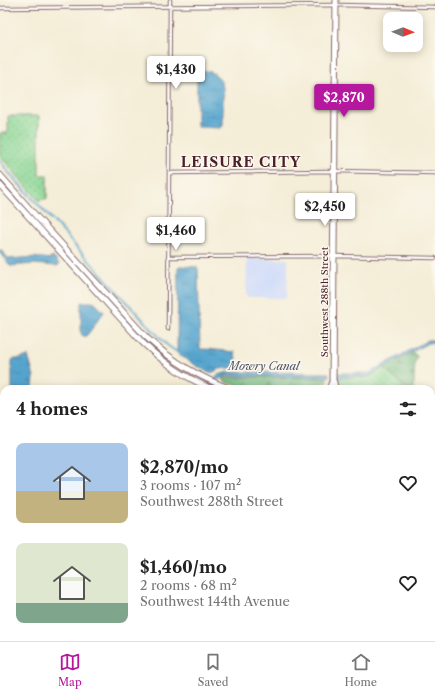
<!DOCTYPE html>
<html lang="en">
<head>
<meta charset="utf-8">
<style>
	body { margin:0; font-family:"Libre Caslon Text",serif; background:#f2f2f2; color:#222; height:100vh; display:flex; flex-direction:column; font-size:15px; white-space:nowrap }
	* { box-sizing:border-box; margin:0 }
	p { font-size:13px; color:#767676 }
	.icon { flex:none; width:22px; height:22px; fill:none; stroke:currentColor; stroke-width:2; stroke-linecap:round; stroke-linejoin:round }
	.map { position:relative; flex:1; overflow:hidden }
	.side { position:absolute; left:0px; top:385px; width:435px; height:256px; display:flex; flex-direction:column; background:#fff; border-radius:12px 12px 0 0; box-shadow:0 2px 10px #0003 }
	.side>* { flex:none }
	.needle { width:26px; rotate:91deg }
	.fabs { position:absolute; left:383px; top:12px; display:grid; gap:8px }
	.fabs a { display:grid; place-items:center; width:40px; height:40px; border-radius:8px; background:#fff; box-shadow:0 2px 10px #0003; font-size:20px }
	.price { position:absolute; translate:-50% -34px; padding:0 9px; border-radius:4px; background:#fff; color:#222; font-size:13px; line-height:26px; filter:drop-shadow(0 1px 2px #0008) }
	.price::after { content:''; position:absolute; left:50%; top:24px; width:12px; height:9px; margin-left:-6px; background:inherit; clip-path:polygon(0 0,100% 0,50% 100%) }
	.price.current { background:#b5179e; color:#fff }
	ul { padding:0; list-style:none }
	li { display:flex; align-items:center; gap:12px; height:100px; padding:0 16px }
	li span { display:grid; place-items:center; flex:none; width:112px; height:80px; border-radius:8px; color:#555 }
	li>.icon { margin-inline-start:auto }
	span .icon { width:48px; height:48px; fill:#fffc; stroke-width:1 }
	li b { font-size:17px }
	h2 { display:flex; justify-content:space-between; align-items:center; height:48px; padding:0 16px; font-size:17px }
	.menu { display:flex; justify-content:space-around; align-items:center; height:56px; border-top:1px solid #e0e0e0; background:#fff; font-size:11px; color:#767676 }
	.menu a { display:grid; justify-items:center; gap:2px }
	.menu .current { color:#b5179e }
	.map>svg:first-child { display:block }
</style>
</head>
<body>
<div class="map">
<svg width="435" height="641" viewBox="0 0 435 641">
	<defs>
		<pattern id="grass-dots" width="8" height="8" patternUnits="userSpaceOnUse"><rect width="8" height="8" fill="#89d694"/><path d="M2 2h.1M6 6h.1" fill="none" stroke="#78b780" stroke-width="1.8" stroke-linecap="round"/></pattern>
		<pattern id="forest-firs" width="22" height="20" patternUnits="userSpaceOnUse"><rect width="22" height="20" fill="#6eb77e"/><path d="M5 1l3.5 6h-7zM16 11l3.5 6h-7z" fill="#5c9467"/></pattern>
		<pattern id="water-ripples" width="26" height="14" patternUnits="userSpaceOnUse"><rect width="26" height="14" fill="#54a4ce"/><path d="M2 4q2-2 4 0t4 0M15 11q2-2 4 0t4 0" fill="none" stroke="#4885a7"/></pattern>
	</defs>
	<rect width="100%" height="100%" fill="#fbf7ec"/>
	<filter id="ink" filterUnits="userSpaceOnUse"><feTurbulence type="fractalNoise" baseFrequency=".025" numOctaves="2"/><feDisplacementMap in="SourceGraphic" scale="8" xChannelSelector="R" yChannelSelector="G"/><feConvolveMatrix kernelMatrix="1 2 1 2 8 2 1 2 1" color-interpolation-filters="sRGB"/></filter>
	<filter id="wash" filterUnits="userSpaceOnUse"><feTurbulence type="fractalNoise" baseFrequency=".012" numOctaves="4" result="noise"/><feDisplacementMap in="SourceGraphic" scale="16" xChannelSelector="R" yChannelSelector="G"/><feGaussianBlur stdDeviation="0.9" result="paint"/><feColorMatrix in="noise" values="0 0 0 0 0 0 0 0 0 0 0 0 0 0 0 0 0 1.4 0 .05"/><feComposite in="paint" operator="in"/></filter>
	<g filter="url(#wash)">
		<rect width="100%" height="100%" fill="#f4edd7"/>
		<!-- built -->
		<path fill="#cedafa" d="M218 257 287 259 288 260 287 298H248L246 295 247 259Z"/>
		<!-- grass -->
		<path fill="url(#grass-dots)" stroke="#6a7a60" d="M8 116H39V175H47V198L46 199H40V202L0 156V133H8Z
			M384 368 407 389H335V377H368Z"/>
		<!-- forest -->
		<path fill="url(#forest-firs)" stroke="#5c6b54" d="M413 352 417 356 415 362 414 383 413 386 414 389H407L384 368Z
			M256 377 326 378H327L325 389H255L228 383 224 381 222 379 224 378Z"/>
		<!-- water -->
		<path fill="url(#water-ripples)" stroke="#4f627c" d="M201 70C204 71 208 71 211 72 220 75 225 88 223 97V126L220 128 200 127H198L197 125V75L198 73Z
			M0 249 8 258 10 259C23 258 36 256 49 259L53 257 58 262 59 265 56 266 34 264 10 266 0 253Z
			M180 266 197 267 198 269 200 349C212 349 223 351 235 352L237 367 220 369 211 373H209L187 360 177 353 178 269V267Z
			M82 302H94L104 312C102 315 100 317 98 320 94 325 91 331 86 336H83L81 334V303Z
			M428 340H435V342L428 343 368 377H336V373H369Z
			M28 356 34 377 33 389H12V361L13 359H19Z
			M230 372 329 373V377L227 376 217 380 208 389H204C212 378 216 374 230 372Z"/>
		<g fill="none" stroke-linecap="round" stroke-linejoin="round">
			<!-- canal -->
			<path stroke="#54a4ce" stroke-width="2" d="M0 161 10 174 68 237
				M69 239 144 321 167 345 177 352
				M0 516H4
				M42 641V637"/>
		</g>
	</g>
	<g filter="url(#ink)">
		<g fill="none" stroke-linecap="round" stroke-linejoin="round">
			<!-- tertiary casing -->
			<g stroke="#866767" stroke-width="4.5">
				<path id="tertiary" d="M0 8 337 5 435 7
					M169 173 333 171 435 173
					M168 257 335 256 435 258
					M168 329 170 0"/>
			</g>
			<!-- secondary casing -->
			<g stroke="#866767" stroke-width="5">
				<path id="secondary" d="M334 382 337 0
					M331 384 335 0
					M0 506H4
					M0 510 4 509
					M431 510H435
					M431 512H435
					M330 641V637"/>
			</g>
			<!-- motorway casing -->
			<g stroke="#866767" stroke-width="7">
				<path id="motorway" d="M0 175 36 216 146 337C172 361 199 378 232 389
					M0 185 142 342C164 363 184 377 212 389
					M334 382 335 389
					M329 389 331 384
					M431 411 435 412
					M431 418 435 419"/>
			</g>
			<!-- tertiary -->
			<use href="#tertiary" stroke="#fff" stroke-width="2.5"/>
			<!-- secondary -->
			<use href="#secondary" stroke="#fff" stroke-width="3"/>
			<!-- motorway -->
			<use href="#motorway" stroke="#fff" stroke-width="5"/>
		</g>
	</g>
	<g text-anchor="middle" stroke-width="3" stroke-linejoin="round" paint-order="stroke">
		<!-- street labels -->
		<g font-size="10" fill="#4a1f2b" stroke="#fbf7ec">
			<text transform="translate(324 302) rotate(-90)" y="4">Southwest 288th Street</text>
		</g>
		<!-- water labels -->
		<g font-size="11" font-style="italic" fill="#4e546c" stroke="#fbf7ec">
			<text x="264" y="370">Mowry Canal</text>
		</g>
		<!-- district labels -->
		<g font-size="14" font-weight="bold" letter-spacing="1" fill="#4a1f2b" stroke="#fbf7ec">
			<text x="241" y="167">LEISURE CITY</text>
		</g>
	</g>
</svg>
<div class="fabs">
<a><svg class="needle" viewBox="-14 -14 28 28"><path d="M0-13l5 13h-10z" fill="#e53935"/><path d="M0 13l5-13h-10z" fill="#767676"/></svg></a>
</div>
<b class="price" style="left:176px;top:90px">$1,430</b>
<b class="price current" style="left:344px;top:118px">$2,870</b>
<b class="price" style="left:325px;top:227px">$2,450</b>
<b class="price" style="left:176px;top:251px">$1,460</b>
<section class="side">
<h2>4 homes<svg class="icon" aria-label="filters" viewBox="0 0 24 24"><path d="M4 7h16M4 17h16"/><circle cx="9" cy="7" r="2"/><circle cx="15" cy="17" r="2"/></svg></h2>
<ul>
<li><span style="background:linear-gradient(#a9c7e8 60%,#c2b280 0)"><svg class="icon" aria-label="home" viewBox="0 0 24 24"><path d="M3 11l9-7 9 7M6 9v11h12V9"/></svg></span><div><b>$2,870/mo</b><p>3 rooms · 107 m²</p><p>Southwest 288th Street</p></div><svg class="icon" aria-label="heart" viewBox="0 0 24 24"><path d="M12 20l-8-8c-3-5 5-10 8-4 3-6 11-1 8 4z"/></svg></li>
<li><span style="background:linear-gradient(#dfe7d0 75%,#7fa58c 0)"><svg class="icon" aria-label="home" viewBox="0 0 24 24"><path d="M3 11l9-7 9 7M6 9v11h12V9"/></svg></span><div><b>$1,460/mo</b><p>2 rooms · 68 m²</p><p>Southwest 144th Avenue</p></div><svg class="icon" aria-label="heart" viewBox="0 0 24 24"><path d="M12 20l-8-8c-3-5 5-10 8-4 3-6 11-1 8 4z"/></svg></li>
</ul>
</section>
</div>
<nav class="menu">
<a class="current"><svg class="icon" aria-label="map" viewBox="0 0 24 24"><path d="M3 6l6-2 6 2 6-2v14l-6 2-6-2-6 2zM9 4v14M15 6v14"/></svg>Map</a>
<a><svg class="icon" aria-label="saved" viewBox="0 0 24 24"><path d="M7 4h10v16l-5-4-5 4z"/></svg>Saved</a>
<a><svg class="icon" aria-label="home" viewBox="0 0 24 24"><path d="M3 11l9-7 9 7M6 9v11h12V9"/></svg>Home</a>
</nav>
</body>
</html>
